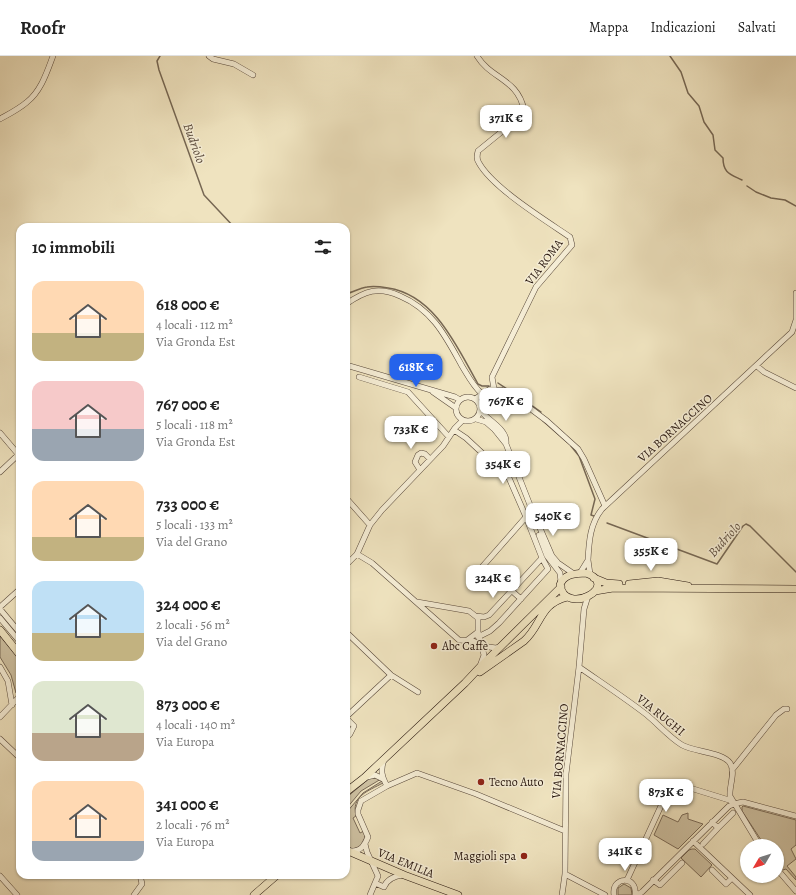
<!DOCTYPE html>
<html lang="it">
<head>
<meta charset="utf-8">
<style>
	body { margin:0; font-family:Alegreya,serif; background:#f6f6f6; color:#222; height:100vh; display:flex; flex-direction:column; font-size:15px; white-space:nowrap }
	* { box-sizing:border-box; margin:0 }
	p { font-size:13px; color:#767676 }
	.icon { flex:none; width:22px; height:22px; fill:none; stroke:currentColor; stroke-width:2; stroke-linecap:round; stroke-linejoin:round }
	.map { position:relative; flex:1; overflow:hidden }
	.details { position:absolute; left:16px; top:167px; width:334px; height:656px; display:flex; flex-direction:column; background:#fff; border-radius:12px; box-shadow:0 1px 3px #0004 }
	.details>* { flex:none }
	.needle { width:26px; rotate:231deg }
	.tools { position:absolute; left:740px; top:783px; display:grid; gap:8px }
	.tools a { display:grid; place-items:center; width:44px; height:44px; border-radius:50%; background:#fff; box-shadow:0 1px 3px #0004; font-size:20px }
	.price { position:absolute; translate:-50% -34px; padding:0 9px; border-radius:8px; background:#fff; color:#222; font-size:13px; line-height:26px; filter:drop-shadow(0 1px 2px #0008) }
	.price::after { content:''; position:absolute; left:50%; top:24px; width:12px; height:9px; margin-left:-6px; background:inherit; clip-path:polygon(0 0,100% 0,50% 100%) }
	.price.active { background:#2563eb; color:#fff }
	ul { padding:0; list-style:none }
	li { display:flex; align-items:center; gap:12px; height:100px; padding:0 16px }
	li span { display:grid; place-items:center; flex:none; width:112px; height:80px; border-radius:12px; color:#555 }
	li>.icon { margin-inline-start:auto }
	span .icon { width:48px; height:48px; fill:#fffc; stroke-width:1 }
	li b { font-size:17px }
	h2 { display:flex; justify-content:space-between; align-items:center; height:48px; padding:0 16px; font-size:17px }
	header { display:flex; align-items:center; gap:24px; box-sizing:border-box; height:56px; padding:0 20px; background:#fff; border-bottom:1px solid #e0e0e0 }
	header strong { font-size:19px }
	nav { display:flex; gap:22px; margin-inline-start:auto; font-size:14px }
	.map>svg:first-child { display:block }
</style>
</head>
<body>
<header>
<strong>Roofr</strong>
<nav><a>Mappa</a><a>Indicazioni</a><a>Salvati</a></nav>
</header>
<div class="map">
<svg width="796" height="839" viewBox="0 0 796 839">
	<rect width="100%" height="100%" fill="#efe3bf"/>
	<filter id="stains"><feTurbulence type="fractalNoise" baseFrequency=".005" numOctaves="4"/><feColorMatrix values="0 0 0 0 .2 0 0 0 0 .09 0 0 0 0 .02 0 0 0 .5 -.17"/></filter>
	<radialGradient id="worn" r=".72"><stop offset=".6" stop-color="#630" stop-opacity="0"/><stop offset="1" stop-color="#630" stop-opacity=".3"/></radialGradient>
	<!-- green -->
	<path fill="#cdc0a1" stroke="#7a6a57" d="M0 579 18 601 17 602C22 609 22 630 16 637L11 619 0 601Z
		M372 720 381 723 361 735 346 753V742Z
		M382 725 383 727C368 735 351 740 356 760L353 762 360 777 364 775 365 781 360 791 351 793 346 790V757L363 737Z
		M743 750 796 764V789L791 793 796 803 787 810 796 821V824L786 813 783 814 777 807V790H765L742 755V751Z
		M688 757V763L703 768 678 793 654 779 663 759 678 766 682 759Z
		M692 793H695L712 809 701 821 681 802 689 794Z
		M624 828 631 832 632 839H618V832Z"/>
	<g fill="none" stroke-linecap="round" stroke-linejoin="round">
		<!-- stream -->
		<path stroke="#766753" stroke-width="1.5" d="M160 0 157 5 159 14 204 139 234 171
			M670 0 681 16 688 37 699 50 704 66 713 79 715 94 723 102C723 117 730 118 742 124
			M747 130 756 136 771 142 785 144 796 150
			M346 238C353 236 360 232 367 231 373 230 382 231 388 232 435 239 457 291 478 328L482 330H489
			M498 327 516 339
			M520 341 541 356
			M543 365 567 386
			M571 390 579 400 595 443 591 459 594 460
			M607 467 717 508 743 470 746 468 750 470 796 516"/>
		<!-- minor casing -->
		<g stroke="#58483a" stroke-width="6">
			<path id="minor" d="M209 0 213 3 234 8 253 19
				M477 0C491 23 518 23 524 54L521 60 478 95C477 99 476 103 479 107 493 132 545 164 570 181L572 189 536 231 492 321 494 333
				M0 63C9 58 19 53 27 46 41 35 47 16 53 0
				M796 237V262
				M346 248C365 235 378 230 400 240 433 254 446 281 462 310 468 320 473 330 482 338
				M346 309 455 341 460 344
				M757 310 764 316 796 332
				M359 321 408 336 449 381
				M433 336 456 352
				M456 353a12 12 0 1 1 24 0a12 12 0 1 1-24 0Z
				M475 343 490 333 501 334 515 341 547 365 578 393 584 403 605 450
				M480 354C488 365 508 373 506 388L530 449 552 500 558 507 574 518
				M476 363 486 366 494 373 506 388
				M454 374 466 382 509 422 526 461 475 519
				M0 377 18 398
				M420 414 415 406 418 399 421 397 425 398 430 403
				M0 416 20 397
				M346 442 370 469
				M539 479 547 500 560 517 561 526
				M357 498 372 507 459 584 473 585 481 588
				M588 504C589 485 590 468 602 453L792 276 796 264
				M346 509 357 498 370 469 382 454 443 390 455 372 463 364
				M580 517 588 504 590 518
				M512 535 521 543
				M417 546 469 555 478 562V576L484 599 480 610
				M0 551 20 533
				M0 553 20 577
				M476 560 484 561 489 559 542 502 526 461
				M0 562 20 586
				M346 576 391 619 418 636
				M478 581 490 575 499 567 548 513 542 502
				M466 585 478 576
				M482 590 496 592 501 590
				M0 611 8 625 12 649
				M579 611C602 627 625 642 647 659 658 668 669 681 682 689 694 696 722 696 730 707 736 716 729 730 730 740L760 790
				M0 661 18 642 20 638
				M346 661 391 619
				M346 662 354 670 350 678 346 682
				M0 683 20 702
				M384 704C380 714 382 721 387 730
				M732 714 776 659 784 653H787
				M367 721 375 719 383 723
				M712 766 718 772 733 757
				M693 785 750 839
				M365 788 367 796 378 820 370 839
				M703 788 718 772
				M352 795C361 795 365 789 368 781L358 758V754L361 745 387 730 417 717 476 738 565 775
				M777 813 796 835
				M712 814 726 828 732 822
				M565 818 605 839
				M0 820 17 839
				M627 824 671 728 674 727 729 744 732 746
				M653 824 660 829 682 807
				M375 827 384 831C387 823 395 820 403 819
				M134 839 142 828 140 819
				M562 839 565 818 566 718 579 611 584 553 588 540
				M614 839C611 820 638 819 635 839
				M637 839 642 836 729 750 738 747 743 746 796 760"/>
		</g>
		<!-- major casing -->
		<g stroke="#26150d" stroke-width="8">
			<path id="major" d="M586 517C622 530 565 561 560 529 564 517 576 518 586 517Z
				M594 522 606 527 619 528
				M629 528 658 525 688 530
				M595 535 613 532 796 533
				M0 574 20 599
				M480 616 524 585C542 569 539 548 567 541
				M346 736 364 722 465 627 480 611 561 531
				M346 794 404 819 458 839
				M254 839 277 819"/>
		</g>
		<!-- minor -->
		<use href="#minor" stroke="#f5edd5" stroke-width="5"/>
		<!-- major -->
		<use href="#major" stroke="#efe3bf" stroke-width="7"/>
	</g>
	<!-- markers -->
	<g fill="#8f2418" stroke="#f5edd5" stroke-width="1.5">
		<circle cx="434" cy="590" r="4"/>
		<circle cx="481" cy="726" r="4"/>
		<circle cx="524" cy="800" r="4"/>
	</g>
	<g text-anchor="middle" stroke-width="3" stroke-linejoin="round" paint-order="stroke">
		<!-- street labels -->
		<g font-size="12" fill="#26150d" stroke="#f5edd5">
			<text transform="translate(544 206) rotate(-53)" y="4">VIA ROMA</text>
			<text transform="translate(675 372) rotate(-42)" y="4">VIA BORNACCINO</text>
			<text transform="translate(661 659) rotate(39)" y="4">VIA RUGHI</text>
			<text transform="translate(560 695) rotate(-85)" y="4">VIA BORNACCINO</text>
			<text transform="translate(406 807) rotate(22)" y="4">VIA EMILIA</text>
		</g>
		<!-- poi labels -->
		<g font-size="12" fill="#26150d" stroke="#f5edd5" text-anchor="start">
			<text x="442" y="594">Abc Caffè</text>
			<text x="489" y="730">Tecno Auto</text>
			<text x="516" y="804" text-anchor="end">Maggioli spa</text>
		</g>
		<!-- water labels -->
		<g font-size="13" font-style="italic" fill="#5b4b3c" stroke="#f5edd5">
			<text transform="translate(195 87) rotate(70)" y="5">Budriolo</text>
			<text transform="translate(724 483) rotate(-48)" y="5">Budriolo</text>
		</g>
	</g>
	<rect width="100%" height="100%" filter="url(#stains)"/>
	<rect width="100%" height="100%" fill="url(#worn)"/>
</svg>
<div class="tools">
<a><svg class="needle" viewBox="-14 -14 28 28"><path d="M0-13l5 13h-10z" fill="#e53935"/><path d="M0 13l5-13h-10z" fill="#767676"/></svg></a>
</div>
<b class="price" style="left:506px;top:83px">371K €</b>
<b class="price active" style="left:416px;top:332px">618K €</b>
<b class="price" style="left:506px;top:366px">767K €</b>
<b class="price" style="left:411px;top:394px">733K €</b>
<b class="price" style="left:503px;top:429px">354K €</b>
<b class="price" style="left:553px;top:481px">540K €</b>
<b class="price" style="left:651px;top:516px">355K €</b>
<b class="price" style="left:493px;top:543px">324K €</b>
<b class="price" style="left:666px;top:757px">873K €</b>
<b class="price" style="left:625px;top:816px">341K €</b>
<section class="details">
<h2>10 immobili<svg class="icon" aria-label="filters" viewBox="0 0 24 24"><path d="M4 7h16M4 17h16"/><circle cx="9" cy="7" r="2"/><circle cx="15" cy="17" r="2"/></svg></h2>
<ul>
<li><span style="background:linear-gradient(#ffd9b3 65%,#c2b280 0)"><svg class="icon" aria-label="home" viewBox="0 0 24 24"><path d="M3 11l9-7 9 7M6 9v11h12V9"/></svg></span><div><b>618 000 €</b><p>4 locali · 112 m²</p><p>Via Gronda Est</p></div></li>
<li><span style="background:linear-gradient(#f6c9c9 60%,#9aa5b1 0)"><svg class="icon" aria-label="home" viewBox="0 0 24 24"><path d="M3 11l9-7 9 7M6 9v11h12V9"/></svg></span><div><b>767 000 €</b><p>5 locali · 118 m²</p><p>Via Gronda Est</p></div></li>
<li><span style="background:linear-gradient(#ffd9b3 70%,#c2b280 0)"><svg class="icon" aria-label="home" viewBox="0 0 24 24"><path d="M3 11l9-7 9 7M6 9v11h12V9"/></svg></span><div><b>733 000 €</b><p>5 locali · 133 m²</p><p>Via del Grano</p></div></li>
<li><span style="background:linear-gradient(#bfe0f5 65%,#c2b280 0)"><svg class="icon" aria-label="home" viewBox="0 0 24 24"><path d="M3 11l9-7 9 7M6 9v11h12V9"/></svg></span><div><b>324 000 €</b><p>2 locali · 56 m²</p><p>Via del Grano</p></div></li>
<li><span style="background:linear-gradient(#dfe7d0 65%,#b9a48a 0)"><svg class="icon" aria-label="home" viewBox="0 0 24 24"><path d="M3 11l9-7 9 7M6 9v11h12V9"/></svg></span><div><b>873 000 €</b><p>4 locali · 140 m²</p><p>Via Europa</p></div></li>
<li><span style="background:linear-gradient(#ffd9b3 75%,#9aa5b1 0)"><svg class="icon" aria-label="home" viewBox="0 0 24 24"><path d="M3 11l9-7 9 7M6 9v11h12V9"/></svg></span><div><b>341 000 €</b><p>2 locali · 76 m²</p><p>Via Europa</p></div></li>
</ul>
</section>
</div>
</body>
</html>
